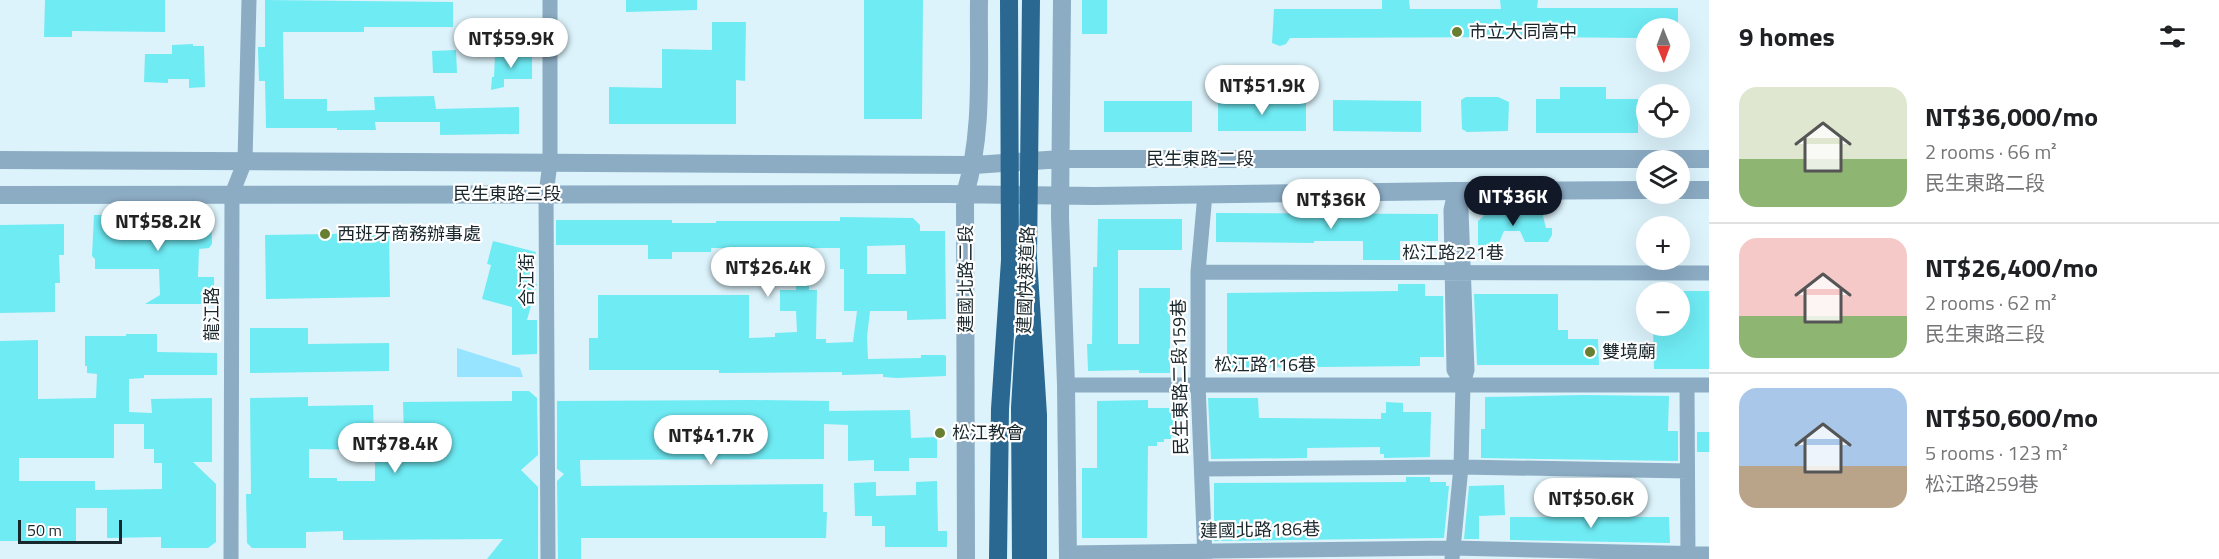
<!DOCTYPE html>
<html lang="en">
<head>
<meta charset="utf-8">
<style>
	body { margin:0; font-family:"Titillium Web","Noto Sans TC",sans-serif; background:#f6f6f6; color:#202124; height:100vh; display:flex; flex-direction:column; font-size:22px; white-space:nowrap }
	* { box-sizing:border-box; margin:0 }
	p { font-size:20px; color:#757577 }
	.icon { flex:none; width:33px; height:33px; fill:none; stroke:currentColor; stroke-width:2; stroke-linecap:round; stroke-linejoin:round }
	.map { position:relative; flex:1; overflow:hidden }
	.side { display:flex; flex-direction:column; background:#fff; width:510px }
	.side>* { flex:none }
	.needle { width:39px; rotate:179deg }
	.controls { position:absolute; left:1636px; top:18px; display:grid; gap:12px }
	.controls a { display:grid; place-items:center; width:54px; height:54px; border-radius:50%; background:#fff; box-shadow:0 6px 24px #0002; font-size:30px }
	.scale { position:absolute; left:18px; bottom:15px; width:104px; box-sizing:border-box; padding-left:6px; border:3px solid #19272c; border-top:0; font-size:16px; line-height:21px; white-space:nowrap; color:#19272c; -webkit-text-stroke:4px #fff; paint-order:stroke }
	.price { position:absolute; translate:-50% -51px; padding:0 14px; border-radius:21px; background:#fff; color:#222; font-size:20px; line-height:39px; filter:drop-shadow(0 2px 3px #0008) }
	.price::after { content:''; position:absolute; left:50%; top:36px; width:18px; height:14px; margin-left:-9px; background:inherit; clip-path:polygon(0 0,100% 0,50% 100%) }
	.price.on { background:#111827; color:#fff }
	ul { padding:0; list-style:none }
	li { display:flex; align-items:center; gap:18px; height:150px; padding:0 30px }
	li+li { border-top:2px solid #e0e0e0 }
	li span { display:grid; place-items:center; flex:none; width:168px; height:120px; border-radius:18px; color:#555 }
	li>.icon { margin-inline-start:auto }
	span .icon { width:72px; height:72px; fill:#fffc; stroke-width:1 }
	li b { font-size:26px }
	h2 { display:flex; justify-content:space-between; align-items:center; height:72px; padding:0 30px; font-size:26px }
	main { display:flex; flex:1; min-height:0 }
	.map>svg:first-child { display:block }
</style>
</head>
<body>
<main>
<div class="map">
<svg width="1709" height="559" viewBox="0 0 1709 559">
	<rect width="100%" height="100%" fill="#dcf3fb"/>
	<!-- green -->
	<path fill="#96e4ff" d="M457 348 520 368 523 377H457Z"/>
	<!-- building -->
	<path fill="#6febf4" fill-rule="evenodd" d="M45 0H165V32L72 31V37H44Z
		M265 0 453 2V27H364V32H283L284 99H327V111L375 110 374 97 434 96 436 109 519 107V134L440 135V122H375L376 130H337V128H266L265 81H259L258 50V47H265Z
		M626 0H697V10L626 12Z
		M864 0H923L922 119H864Z
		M1082 0H1107V34H1082Z
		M1382 0H1409L1410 9H1501L1500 0H1538L1537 8H1678V28H1647V39L1641 38 1537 37 1290 38 1286 44 1280 46 1272 43 1274 9H1382Z
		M712 22H746L745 81 736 80V124H609V87L662 88V49L712 50Z
		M193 44V46H204L205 87 189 88V79H168V83L144 82 145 54H172V45Z
		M456 50 457 73H433L432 51Z
		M495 54H532V79H504V87L491 90 492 77H494Z
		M1560 87H1606V99H1638V133H1536V99H1560Z
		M1466 97H1498L1509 102 1508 131 1467 132 1462 129 1461 100Z
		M1218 100H1306V131H1218Z
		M1333 100 1421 101V132L1333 131Z
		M1104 101H1192V132H1104Z
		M1542 212 1546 228H1552V235L1548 242H1525L1520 231H1504L1498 245H1478V221L1486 214Z
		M1216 213 1438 214V241H1400V260H1363V241H1314V243L1216 242Z
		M94 215H205V219L211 218 212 244 209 248 199 249 198 277H214V304H145L160 295 159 269H95V259L92 256Z
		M840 217 913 218 920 225V231H945L946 319 907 320V311H870L867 337 868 359 921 358V355H944L946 356V376L897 378 883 377V374L842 375V372L719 373V370H589V338H598V295H749V338L775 337V333L797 332 796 311H780V290H796V284H809V290H817L816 339H826V343L853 342 857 311H844V269H840V248H711V252H672V259H648V245H556V220H672V223H716V221H840ZM905 245 906 274H867V246Z
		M1098 219H1182V250H1118V344H1139V288H1170V373H1139V370L1088 371 1087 344H1092L1093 267H1097Z
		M64 224V255H59L60 283H55V312L0 313V225Z
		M389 233 390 297 266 299 265 235Z
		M493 241 536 252 528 282 537 284 527 320H537V354L512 355V307L482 299 491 265 487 264Z
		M1398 284H1425V296H1443L1444 357H1420V366L1227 368V293L1398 291Z
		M1680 291H1709V369H1654L1653 326H1680Z
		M1474 294H1558V330H1568V339H1598L1599 365H1477Z
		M250 328H308V344L389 343V371L250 373Z
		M126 334H157V352L217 353V375H144V378L129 379V412L152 413 151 399 212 398V462H193L216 484V542L208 548H161V537L107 538V508H76V541H0V341L38 340V399L96 398 97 374 87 373V366H85V336H126ZM114 424H144V449H154V463H162V489L95 490V481H19V458H114Z
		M512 391H529L537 398 538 455 521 470 538 487V559H487L503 539 343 540V531L306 532V548H252L247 543 246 494H251L250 398 308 397V406L373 405 374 438H404L403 402 512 401ZM309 449 375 450V481H337V478H309Z
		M1584 395 1669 396 1668 431H1678V461L1481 458V429H1485V397Z
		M1208 398H1258L1259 418 1381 419V413H1386V402L1403 403V412H1431L1430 457 1384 458V454H1380V447L1307 448V458L1211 459Z
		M754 400 829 401V411L910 410 911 438 937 437V458H909V471H874V460L848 461V425L824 424V459L580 460 581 486 823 484V512H827L826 538H581V559H558L557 481 564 474 557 469V401Z
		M1148 400V408H1180V433L1179 437 1171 436V439H1164V442H1157V446H1148L1147 538H1082V468H1097V401Z
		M1697 432H1709V452H1697Z
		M1406 477H1430V482H1446V486H1449L1444 538 1214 541V483L1406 482Z
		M937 481 938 531H947V547H885V526H872V516H855L854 483 876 482V496L916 495V482Z
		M1504 485 1505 515 1479 516V539H1464L1469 486Z
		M1510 517H1669L1670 543 1510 540Z"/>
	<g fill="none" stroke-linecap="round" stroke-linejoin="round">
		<!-- minor -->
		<path stroke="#8cacc4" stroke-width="15" d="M1455 192 1451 210 1454 370 1463 384
			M1205 194 1198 272V384L1205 559
			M1198 272 1709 273
			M1066 385H1709
			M1687 386 1688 559
			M1202 469 1461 467 1687 471
			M1068 553 1452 548 1709 554
			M231 559 232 194 245 161 249 0
			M548 559 546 194 550 163V0
			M1452 559 1461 467 1463 384 1467 370 1461 210 1455 191"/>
		<!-- tertiary -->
		<path stroke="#8cacc4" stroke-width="18" d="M1062 0 1060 217 1066 385 1068 559
			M0 160 974 165 1062 159H1709
			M1680 190H1709
			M0 195 947 194 1094 196 1455 191 1647 190
			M966 559 965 194C984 132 978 64 979 0"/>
		<!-- trunk -->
		<path stroke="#2a6892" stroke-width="18" d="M1028 258 1038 415V559
			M998 559 1000 409 1010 260
			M1021 559 1020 408 1024 341"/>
		<!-- trunk-bridge -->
		<path stroke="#2a6892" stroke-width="18" d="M1009 0 1010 260
			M1028 258 1031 0"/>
	</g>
	<!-- markers -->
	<g fill="#687e30" stroke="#fff" stroke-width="2">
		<circle cx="1457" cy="32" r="6"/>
		<circle cx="325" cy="234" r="6"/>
		<circle cx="1590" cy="352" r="6"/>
		<circle cx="940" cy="433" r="6"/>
	</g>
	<g text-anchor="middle" stroke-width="4.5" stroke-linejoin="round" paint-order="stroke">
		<!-- poi labels -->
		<g font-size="18" fill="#19272c" stroke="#fff" text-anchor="start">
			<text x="1469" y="38">市立大同高中</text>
			<text x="337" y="240">西班牙商務辦事處</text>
			<text x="1602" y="358">雙境廟</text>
			<text x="952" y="439">松江教會</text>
		</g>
		<!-- street labels -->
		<g font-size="18" fill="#19272c" stroke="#fff">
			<text x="1200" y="165">民生東路二段</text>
			<text x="507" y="200">民生東路三段</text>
			<text x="1453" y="259">松江路221巷</text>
			<text transform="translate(966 279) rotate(-90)" y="6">建國北路二段</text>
			<text transform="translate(527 280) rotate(-90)" y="6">合江街</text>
			<text transform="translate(1026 280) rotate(-88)" y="6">建國快速道路</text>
			<text transform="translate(212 314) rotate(-90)" y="6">龍江路</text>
			<text x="1265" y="371">松江路116巷</text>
			<text transform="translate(1180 377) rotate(-91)" y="6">民生東路二段159巷</text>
			<text transform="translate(1260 530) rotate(-1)" y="6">建國北路186巷</text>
		</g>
	</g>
</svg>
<div class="controls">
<a><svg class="needle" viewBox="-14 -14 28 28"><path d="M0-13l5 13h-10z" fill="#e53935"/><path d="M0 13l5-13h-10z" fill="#757577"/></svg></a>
<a><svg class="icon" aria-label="locate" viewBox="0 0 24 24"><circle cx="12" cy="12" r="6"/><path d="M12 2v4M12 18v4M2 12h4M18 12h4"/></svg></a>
<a><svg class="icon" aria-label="layers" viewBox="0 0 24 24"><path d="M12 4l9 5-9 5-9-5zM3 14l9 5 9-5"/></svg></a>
<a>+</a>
<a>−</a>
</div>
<div class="scale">50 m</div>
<b class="price" style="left:511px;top:69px">NT$59.9K</b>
<b class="price" style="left:1262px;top:116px">NT$51.9K</b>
<b class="price on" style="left:1513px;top:227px">NT$36K</b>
<b class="price" style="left:1331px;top:230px">NT$36K</b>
<b class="price" style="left:158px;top:252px">NT$58.2K</b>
<b class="price" style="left:768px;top:298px">NT$26.4K</b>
<b class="price" style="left:711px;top:466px">NT$41.7K</b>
<b class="price" style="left:395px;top:474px">NT$78.4K</b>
<b class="price" style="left:1591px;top:529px">NT$50.6K</b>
</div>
<section class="side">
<h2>9 homes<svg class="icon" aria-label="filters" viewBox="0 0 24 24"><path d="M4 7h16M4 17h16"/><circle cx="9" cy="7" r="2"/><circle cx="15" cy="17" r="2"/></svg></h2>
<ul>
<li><span style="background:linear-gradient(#dfe7d0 60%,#8fb573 0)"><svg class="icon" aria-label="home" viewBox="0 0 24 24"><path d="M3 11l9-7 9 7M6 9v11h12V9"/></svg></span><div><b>NT$36,000/mo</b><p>2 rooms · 66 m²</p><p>民生東路二段</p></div></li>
<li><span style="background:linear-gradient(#f6c9c9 65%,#8fb573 0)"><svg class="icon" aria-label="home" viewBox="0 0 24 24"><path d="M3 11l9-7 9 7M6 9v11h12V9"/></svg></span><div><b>NT$26,400/mo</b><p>2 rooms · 62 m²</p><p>民生東路三段</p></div></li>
<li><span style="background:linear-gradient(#a9c7e8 65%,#b9a48a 0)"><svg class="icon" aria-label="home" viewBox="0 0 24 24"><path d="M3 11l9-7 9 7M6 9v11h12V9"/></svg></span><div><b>NT$50,600/mo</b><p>5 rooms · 123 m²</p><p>松江路259巷</p></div></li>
</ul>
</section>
</main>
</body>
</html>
